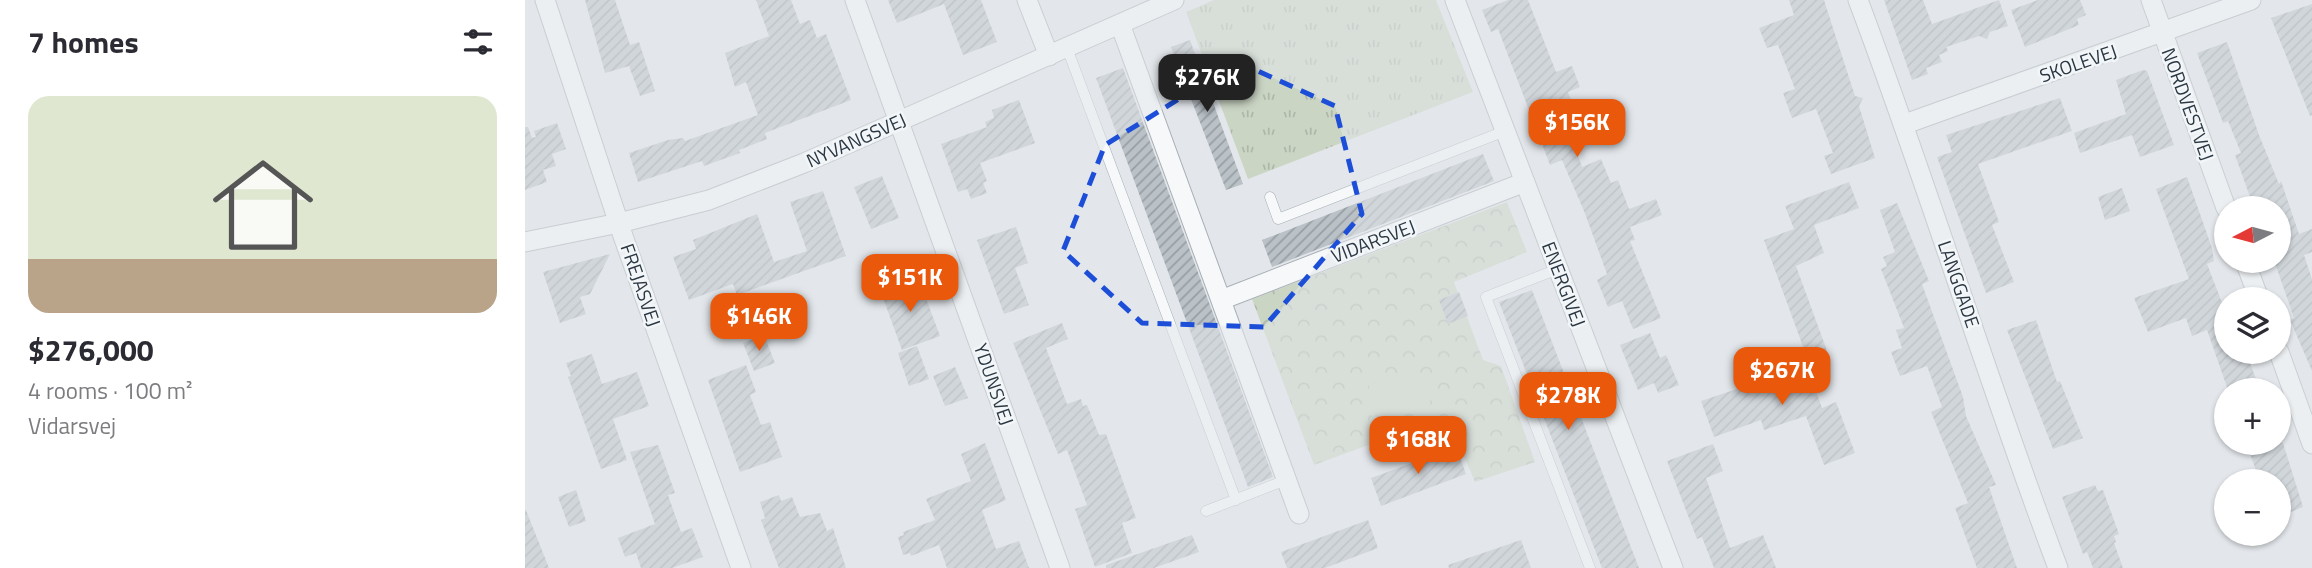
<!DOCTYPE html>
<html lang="en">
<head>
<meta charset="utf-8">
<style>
	body { margin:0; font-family:"Titillium Web",sans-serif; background:#f7f7f7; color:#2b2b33; height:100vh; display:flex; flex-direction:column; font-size:26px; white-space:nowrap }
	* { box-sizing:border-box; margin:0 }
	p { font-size:23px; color:#7c7c81 }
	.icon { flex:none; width:38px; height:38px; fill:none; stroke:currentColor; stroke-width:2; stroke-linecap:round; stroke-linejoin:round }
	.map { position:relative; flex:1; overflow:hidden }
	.drawer { display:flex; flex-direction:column; background:#fff; width:525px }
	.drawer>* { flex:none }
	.needle { width:46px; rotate:264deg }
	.controls { position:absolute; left:1689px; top:196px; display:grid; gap:14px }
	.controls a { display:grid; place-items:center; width:77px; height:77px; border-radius:50%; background:#fff; box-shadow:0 2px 5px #0004; font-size:35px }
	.price { position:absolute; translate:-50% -60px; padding:0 16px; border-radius:14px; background:#ea580c; color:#fff; font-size:23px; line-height:46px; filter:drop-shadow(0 2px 4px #0008) }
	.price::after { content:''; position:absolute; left:50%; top:42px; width:21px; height:16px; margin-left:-10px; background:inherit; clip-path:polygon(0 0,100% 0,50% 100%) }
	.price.current { background:#222; color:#fff }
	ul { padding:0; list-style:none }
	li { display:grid; align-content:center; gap:14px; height:371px; padding:0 28px }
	li span { display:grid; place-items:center; height:217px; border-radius:21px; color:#555 }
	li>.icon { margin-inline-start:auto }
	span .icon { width:126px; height:126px; fill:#fffc; stroke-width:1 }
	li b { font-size:30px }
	h2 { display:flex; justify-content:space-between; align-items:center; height:84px; padding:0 28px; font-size:30px }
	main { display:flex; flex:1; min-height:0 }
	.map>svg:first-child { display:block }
</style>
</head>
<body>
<main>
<section class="drawer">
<h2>7 homes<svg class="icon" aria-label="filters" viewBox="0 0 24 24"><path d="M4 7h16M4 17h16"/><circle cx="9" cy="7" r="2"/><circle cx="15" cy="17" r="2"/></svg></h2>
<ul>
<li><span style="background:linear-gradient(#dfe7d0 75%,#b9a48a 0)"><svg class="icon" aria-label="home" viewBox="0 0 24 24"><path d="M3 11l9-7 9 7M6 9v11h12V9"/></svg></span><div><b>$276,000</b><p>4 rooms · 100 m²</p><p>Vidarsvej</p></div></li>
</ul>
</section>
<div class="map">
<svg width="1787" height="568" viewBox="0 0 1787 568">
	<defs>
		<pattern id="grass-tufts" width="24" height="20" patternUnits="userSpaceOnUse" patternTransform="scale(1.75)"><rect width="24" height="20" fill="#cbd5c4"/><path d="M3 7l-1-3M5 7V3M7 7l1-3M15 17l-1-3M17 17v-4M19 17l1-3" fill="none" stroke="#aeb8aa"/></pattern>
		<pattern id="park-crowns" width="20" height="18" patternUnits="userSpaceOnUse" patternTransform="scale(1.75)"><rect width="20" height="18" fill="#cbd5c4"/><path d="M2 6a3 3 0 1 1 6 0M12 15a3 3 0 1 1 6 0" fill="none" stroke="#aeb8aa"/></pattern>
		<pattern id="building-hatch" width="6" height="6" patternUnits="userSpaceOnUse" patternTransform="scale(1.75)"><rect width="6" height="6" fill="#bac2c8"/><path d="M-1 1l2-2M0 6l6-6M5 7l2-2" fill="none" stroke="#979fa4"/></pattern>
	</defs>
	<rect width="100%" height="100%" fill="#e3e7eb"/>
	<!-- grass -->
	<path fill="url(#grass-tufts)" d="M689 0H911L948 92 723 179 661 12Z"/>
	<!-- park -->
	<path fill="url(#park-crowns)" d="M982 202 1002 252 929 282 958 360 976 366 1010 462 950 482 922 416 789 465 727 299Z"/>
	<!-- garden -->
	<path fill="#cbd5c4" d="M903 377 906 411 846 416 844 383Z"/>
	<!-- building -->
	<path fill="url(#building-hatch)" d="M60 0H90L105 45 114 42 130 91 115 96 104 66 80 73Z
		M231 0H266L275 24 285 20 292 38 301 34 326 100 240 133 242 139 214 150 215 153 179 166 177 161 113 182 104 153 143 140 158 138 160 141 233 115 221 82 210 87 200 53 244 36Z
		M363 0H456L472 42 438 55 419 4 372 23Z
		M983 0H1003L1031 72 1047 66 1055 87 1043 92 1055 124 1043 128 1057 167 1076 159 1086 183 1093 180 1104 209 1131 199 1137 215 1105 227 1110 240 1105 241 1136 318 1108 329 1097 301 1083 307 1072 280 1082 274 1059 211 1037 160 1025 165 973 29 966 32 957 10Z
		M1264 0H1299L1330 96 1338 98 1334 106 1350 158 1306 174 1299 156 1308 153 1291 109 1267 118 1258 93 1270 89 1253 45 1242 48 1234 28 1269 15Z
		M1359 0H1398L1407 24 1474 0 1483 26 1465 32 1462 39 1454 36 1421 47 1423 51 1414 55 1417 62 1401 68 1403 74 1387 80Z
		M1513 0H1555L1561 15 1552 19 1554 25 1500 47 1486 10Z
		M1787 4V115L1785 116 1746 18Z
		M665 40 718 184 701 190 646 47Z
		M1702 42 1734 135 1754 184 1756 181 1774 234 1787 229V252L1779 255 1787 279V371L1765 320 1769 318 1750 263 1754 262V208H1729L1710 155 1716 153 1703 121 1698 123 1672 53Z
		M598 68 748 477 723 487 571 78Z
		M1618 70 1622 71 1649 145 1615 157 1607 135 1555 153 1549 133 1601 114 1591 80Z
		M1535 98 1547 131 1453 164 1474 222 1467 225 1489 282 1461 293 1412 157 1427 152 1421 135Z
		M494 100 510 143 455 163 462 181 458 183 462 193 446 199 442 189 433 192 416 144 462 127 460 122 469 118 467 110Z
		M32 123 41 149 27 154 31 166 18 170 22 182 0 190V127H3L7 138 11 137 9 131Z
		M958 154 969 181 747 267 737 240Z
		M357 176 374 218 346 229 329 187Z
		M1662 177 1687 248 1689 261 1682 264 1701 313V352H1721L1735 390H1703L1682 330 1667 336 1661 318 1623 332 1609 298 1664 279 1631 189Z
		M1324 182 1334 208 1289 225 1299 253 1271 266 1304 356 1284 363 1239 240 1269 229 1260 206Z
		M1597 188 1605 211 1580 220 1573 197Z
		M298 191 321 256 212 295 208 284 164 300 148 257 171 249 168 240 232 214 249 262 282 251 265 202Z
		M1372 203 1404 281 1397 284 1438 397 1441 416 1471 485 1464 487 1492 568H1452L1430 508 1443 503 1406 412 1417 407 1402 366 1375 376 1366 352 1377 348 1371 330 1379 328 1356 269 1362 266 1358 257 1370 252 1355 210Z
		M491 227 503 263 490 268 504 305 479 314 452 240Z
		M85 254 65 294 55 297 61 314 35 323 18 272Z
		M386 276 393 295 399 293 415 336 377 350 358 298 364 296 360 286Z
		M1007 290 1114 568H1077L974 302Z
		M934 292 943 316 923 324 914 300Z
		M1511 320 1532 382 1535 381 1558 438 1528 449 1482 330Z
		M537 323 543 339 521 348 542 404 556 399 558 406 562 405 574 435 581 434 611 518 597 523 607 553 570 567 550 509 562 505 542 450 533 454 488 343Z
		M1125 333 1135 358 1141 355 1154 385 1133 393 1129 383 1113 390 1095 345Z
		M239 335 250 363 229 371 218 343Z
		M392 346 404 379 384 386 373 353Z
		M1276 351 1297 408 1311 402 1330 453 1299 465 1281 416 1239 430 1236 420 1189 437 1176 401 1242 379 1237 366Z
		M67 354 77 384 112 372 124 406 88 419 102 460 76 469 43 377 46 376 41 363Z
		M221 365 231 392 225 395 236 425 245 422 257 457 215 472 183 380Z
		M430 367 443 398 420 406 408 376Z
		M460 443 481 500 457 510 471 549 494 541 504 568H422L414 545 386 556 385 553 378 555 373 537 379 535 378 532 410 520 401 499 446 481 436 454Z
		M1721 443H1758L1778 507 1754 517V481H1735Z
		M1188 444 1198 471 1181 478 1205 548 1238 535 1251 568H1189L1177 537 1172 539 1142 461Z
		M133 445 150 493 143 495 156 532 167 528 178 557 147 568H116L111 553 100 557 93 538 130 524 105 452Z
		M931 447 941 474 856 506 846 478Z
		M1570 485 1573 491 1578 490 1594 534 1589 536 1591 542 1589 543 1598 568H1568L1562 552 1558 554 1537 497Z
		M51 490 61 521 44 527 33 497Z
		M254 495 256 501 267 497 275 517 295 513 302 531 308 528 321 568H254L236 520 240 518 235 502Z
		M0 510H1L24 568H0Z
		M843 520 853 548 800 568H762L756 552Z
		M667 535 674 552 629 568H581V565Z
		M996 540 1006 568H924L923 565Z"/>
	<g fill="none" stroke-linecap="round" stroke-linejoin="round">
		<!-- lane casing -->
		<g stroke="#a8afb5" stroke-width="11">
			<path id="lane" d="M542 48 711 500
				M745 197 753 219 980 131
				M1033 269 961 297 1065 568
				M681 511 761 480"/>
		</g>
		<!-- street casing -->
		<g stroke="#a8afb5" stroke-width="21">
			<path id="street" d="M20 0 98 236 216 568
				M330 0 535 568
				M502 0 524 56
				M930 0 1148 568
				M1333 0C1404 188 1462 380 1533 568
				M1626 0 1701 208
				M595 24 774 514
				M1380 124 1726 0
				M0 242 94 223 184 200 279 163 649 0
				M1720 261 1734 299
				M696 300 1000 182
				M1754 352 1787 444"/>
		</g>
		<!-- lane -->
		<use href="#lane" stroke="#f6f8f9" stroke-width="10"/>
		<!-- street -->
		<use href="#street" stroke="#f6f8f9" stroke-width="19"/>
	</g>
	<!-- marked area -->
	<path d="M0 0H1787V568H0ZM713 62 810 106 837 214 739 327 617 323 538 251 580 145Z" fill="#e3e7eb" fill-opacity=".55" fill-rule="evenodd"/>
	<path fill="none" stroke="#1d4ed8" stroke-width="5" stroke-dasharray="14 9" stroke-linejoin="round" d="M713 62 810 106 837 214 739 327 617 323 538 251 580 145Z"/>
	<g text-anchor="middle" stroke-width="5" stroke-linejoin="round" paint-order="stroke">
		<!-- street labels -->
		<g font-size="19" fill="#2b3843" stroke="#f3f6f8">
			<text transform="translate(1553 63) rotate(-19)" y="7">SKOLEVEJ</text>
			<text transform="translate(1663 104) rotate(70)" y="7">NORDVESTVEJ</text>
			<text transform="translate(331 140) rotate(-24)" y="7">NYVANGSVEJ</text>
			<text transform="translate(848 241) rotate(-21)" y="7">VIDARSVEJ</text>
			<text transform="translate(1039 284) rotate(69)" y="7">ENERGIVEJ</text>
			<text transform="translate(1434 284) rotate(71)" y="7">LANGGADE</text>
			<text transform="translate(116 285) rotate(71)" y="7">FREJASVEJ</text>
			<text transform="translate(469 384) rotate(71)" y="7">YDUNSVEJ</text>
		</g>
	</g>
</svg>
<div class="controls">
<a><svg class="needle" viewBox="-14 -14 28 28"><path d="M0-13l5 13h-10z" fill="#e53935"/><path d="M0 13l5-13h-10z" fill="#7c7c81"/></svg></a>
<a><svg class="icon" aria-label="layers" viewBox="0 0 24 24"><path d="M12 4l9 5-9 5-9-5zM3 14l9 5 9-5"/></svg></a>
<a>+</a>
<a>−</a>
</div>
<b class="price current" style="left:682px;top:114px">$276K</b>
<b class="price" style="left:1052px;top:159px">$156K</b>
<b class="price" style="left:385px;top:314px">$151K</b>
<b class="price" style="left:234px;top:353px">$146K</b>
<b class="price" style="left:1257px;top:407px">$267K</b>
<b class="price" style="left:1043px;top:432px">$278K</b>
<b class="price" style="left:893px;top:476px">$168K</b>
</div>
</main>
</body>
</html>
